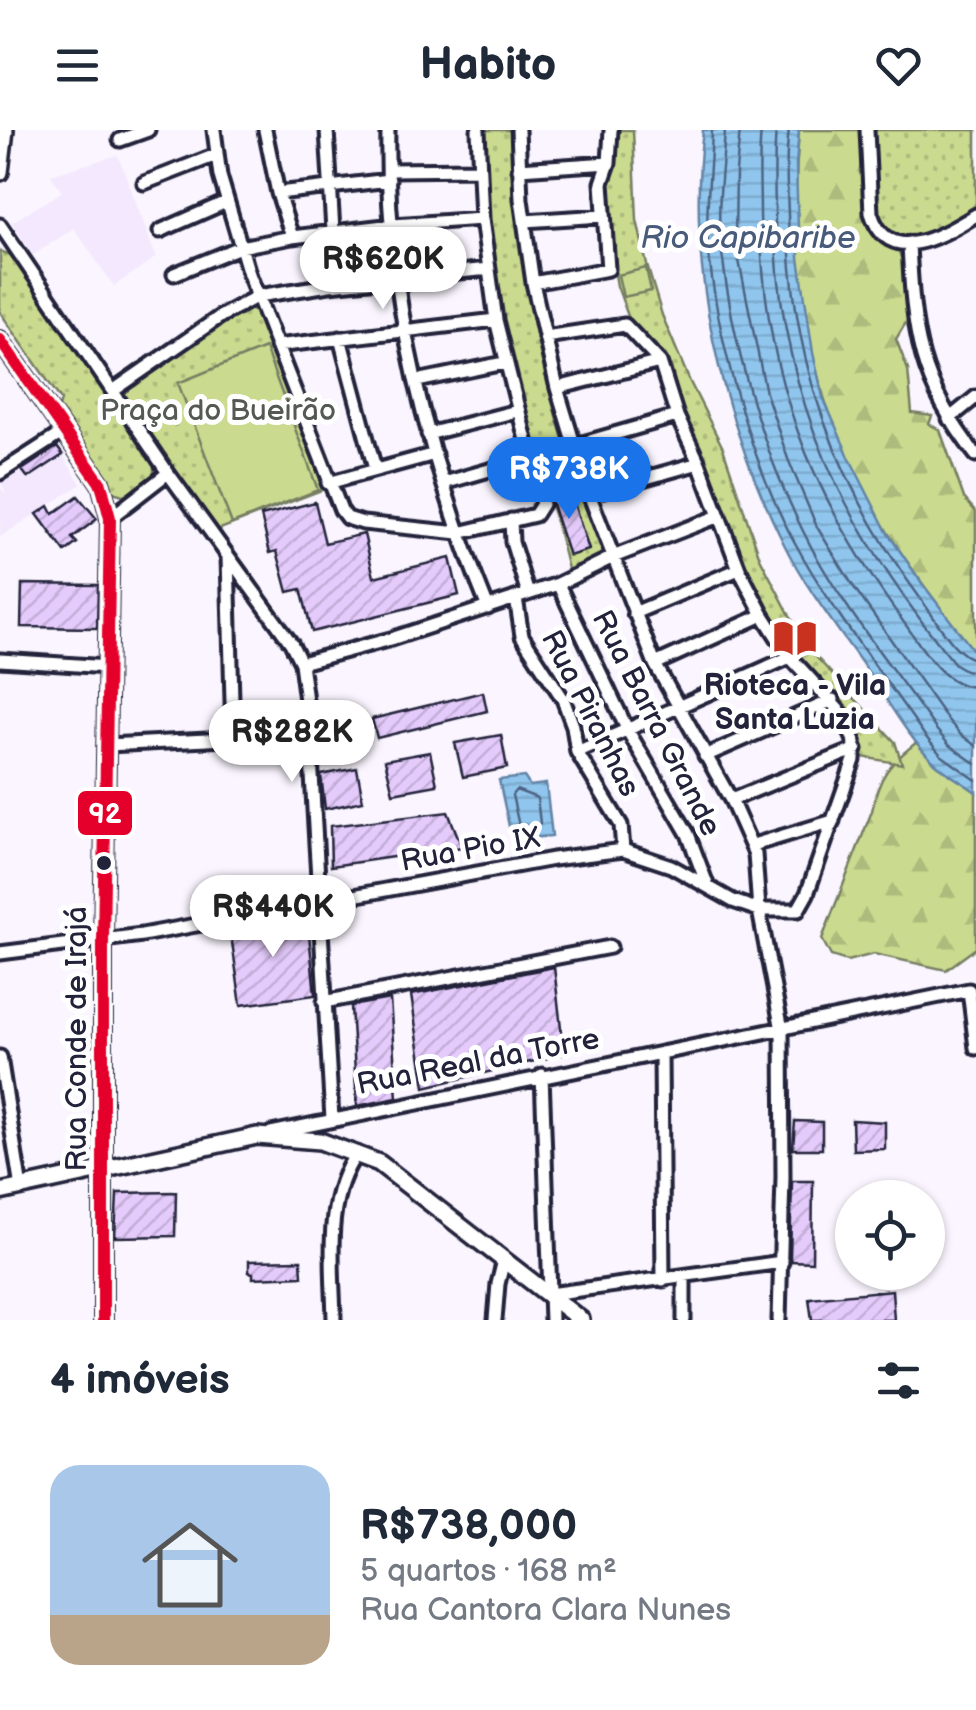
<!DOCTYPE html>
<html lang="pt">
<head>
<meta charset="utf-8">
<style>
	body { margin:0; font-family:"Balsamiq Sans",sans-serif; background:#f2f2f3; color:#1f2937; height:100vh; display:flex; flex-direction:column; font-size:38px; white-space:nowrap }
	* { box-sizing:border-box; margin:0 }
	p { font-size:32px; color:#747a83 }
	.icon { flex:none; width:55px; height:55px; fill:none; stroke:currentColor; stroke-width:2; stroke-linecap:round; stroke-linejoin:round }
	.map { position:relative; height:1190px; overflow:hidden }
	.panel { display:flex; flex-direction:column; background:#fff; flex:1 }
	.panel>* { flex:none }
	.tools { position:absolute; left:835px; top:1050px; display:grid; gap:20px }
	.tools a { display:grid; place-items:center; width:110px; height:110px; border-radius:50%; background:#fff; box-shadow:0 2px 8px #0004; font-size:50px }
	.price { position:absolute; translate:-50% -85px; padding:0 22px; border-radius:35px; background:#fff; color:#222; font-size:32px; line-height:65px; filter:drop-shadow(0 2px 5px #0008) }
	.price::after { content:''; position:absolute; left:50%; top:60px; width:30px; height:22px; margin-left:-15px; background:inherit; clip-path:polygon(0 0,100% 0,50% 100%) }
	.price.on { background:#1a73e8; color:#fff }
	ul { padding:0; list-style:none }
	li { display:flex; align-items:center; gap:30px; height:250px; padding:0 50px }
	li+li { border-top:2px solid #e0e1e3 }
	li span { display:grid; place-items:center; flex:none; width:280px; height:200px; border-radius:30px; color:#555 }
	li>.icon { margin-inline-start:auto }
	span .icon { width:120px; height:120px; fill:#fffc; stroke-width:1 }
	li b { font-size:42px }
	h2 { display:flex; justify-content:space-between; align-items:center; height:120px; padding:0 50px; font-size:42px }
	header { display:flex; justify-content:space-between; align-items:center; height:130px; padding:0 50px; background:#fff; font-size:45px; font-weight:700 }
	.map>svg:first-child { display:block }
</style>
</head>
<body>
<header><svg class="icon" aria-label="menu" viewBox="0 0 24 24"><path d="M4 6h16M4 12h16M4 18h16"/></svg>Habito<svg class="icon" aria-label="heart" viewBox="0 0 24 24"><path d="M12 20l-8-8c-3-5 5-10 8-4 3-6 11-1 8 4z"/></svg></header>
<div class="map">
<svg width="976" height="1190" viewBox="0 0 976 1190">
	<defs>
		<pattern id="forest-firs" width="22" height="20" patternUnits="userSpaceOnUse" patternTransform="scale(2.5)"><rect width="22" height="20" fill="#cada8e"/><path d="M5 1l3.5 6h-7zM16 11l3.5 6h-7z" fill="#adbb7b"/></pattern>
		<pattern id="park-dots" width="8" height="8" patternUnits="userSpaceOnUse" patternTransform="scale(2.5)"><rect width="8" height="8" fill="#cada8e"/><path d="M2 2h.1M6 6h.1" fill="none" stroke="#adbb7b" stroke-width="1.8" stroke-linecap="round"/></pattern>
		<pattern id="water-rules" width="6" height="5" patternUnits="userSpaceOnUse" patternTransform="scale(2.5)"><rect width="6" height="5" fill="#90c6ee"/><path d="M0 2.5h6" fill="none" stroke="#7caacd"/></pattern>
		<pattern id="building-hatch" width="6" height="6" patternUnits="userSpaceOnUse" patternTransform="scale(2.5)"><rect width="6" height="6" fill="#e4cbfb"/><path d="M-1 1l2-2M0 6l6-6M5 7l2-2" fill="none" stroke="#c3aed8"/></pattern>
	</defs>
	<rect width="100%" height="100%" fill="#faf5fe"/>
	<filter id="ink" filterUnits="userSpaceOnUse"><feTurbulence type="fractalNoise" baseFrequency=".01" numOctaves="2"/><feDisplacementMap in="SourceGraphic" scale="20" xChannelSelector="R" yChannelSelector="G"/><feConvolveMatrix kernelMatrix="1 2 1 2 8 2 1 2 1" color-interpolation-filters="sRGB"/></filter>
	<g filter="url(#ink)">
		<!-- built -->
		<path fill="#f3e8fd" d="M118 25 156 127 114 156 74 98 33 125 12 92 62 62 51 45Z
			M63 326 81 354 0 407V357L6 364 0 349 18 337 27 350Z"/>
		<!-- forest -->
		<path fill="url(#forest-firs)" stroke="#767e64" stroke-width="2.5" d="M799 0H894L897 116 917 174 896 209 908 240 912 283 932 286 929 294 940 300 964 368 976 382V524C915 447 853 363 824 267 798 183 791 87 799 0Z
			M917 612 934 632 976 662V818L946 840 874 824 847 831 831 826 822 809 872 681C879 645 889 634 917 612Z"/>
		<!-- park -->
		<path fill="url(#park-dots)" stroke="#767e64" stroke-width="2.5" d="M481 0H513C514 144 550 290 603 424L602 429 569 443 554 384 519 279 489 129Z
			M613 0H633L637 90 647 135 662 185 690 252 723 318 760 428 806 516 895 612 902 634 862 627 856 595 819 550 775 503 760 475 682 283 671 236 632 197 617 156 605 86 603 54Z
			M871 0H976V75C965 82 958 95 947 101 941 105 931 106 925 108 860 128 871 40 871 0Z
			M0 121 11 125 154 336V346L126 366 113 362 61 287 58 280 61 270 0 182Z
			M246 177 256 181 324 359 215 401 123 265 124 261 216 194Z"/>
		<!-- pitch -->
		<path fill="#cada8e" stroke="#767e64" stroke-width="2.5" d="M646 138 651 161 623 167 618 145Z
			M265 218 318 360 232 394 178 253Z"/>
		<!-- water -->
		<path fill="url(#water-rules)" stroke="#6484a6" stroke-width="2.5" d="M703 0H799L796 35 799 128 813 223 823 267 849 327 887 402 921 452 976 524V662C962 652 945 643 933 631 906 605 887 569 866 539 837 498 805 457 783 412 721 287 686 139 703 0Z
			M524 647 530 656 546 654 552 706 512 710 499 650Z"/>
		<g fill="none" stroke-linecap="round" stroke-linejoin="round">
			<!-- shore -->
			<path stroke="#4e6483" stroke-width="2.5" d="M712 0C711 38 705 76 708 114 716 204 750 331 794 411 831 480 881 542 925 606L941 625 976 650
				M725 0C723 38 716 77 721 115 732 212 759 313 803 401 837 471 891 535 935 598L949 615 976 634
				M740 0 736 41 735 111 766 263 788 329 817 397 853 456 947 589 960 604 976 616
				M761 0C758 28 760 56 760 84 763 246 809 364 905 494 923 518 942 556 976 557
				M776 0C773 31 775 61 775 91 779 270 844 398 955 534L965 540 976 542
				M789 0C785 28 787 56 788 84 791 236 835 353 925 475 937 491 956 527 976 529
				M516 660 537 668 540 693 537 697 519 696 512 665Z"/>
		</g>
		<!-- building -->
		<path fill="url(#building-hatch)" stroke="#22223b" stroke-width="2.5" d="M57 317 63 325 28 348 22 340Z
			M569 358 589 420 569 426 549 365Z
			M78 366 97 389 72 408 77 413 65 422 37 384 49 376 53 384Z
			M315 372 325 413 364 404 374 447 450 428 459 465 312 502 301 459 288 462 277 421 270 423 261 386Z
			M22 454 98 455 97 498 21 497Z
			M483 562 487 581 377 608 372 589Z
			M501 605 507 638 463 647 455 613Z
			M430 622 437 655 393 663 385 630Z
			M357 638 363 671 325 679 321 645Z
			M448 682 462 717 331 736 330 696Z
			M307 784 315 865 241 875 230 798Z
			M554 837 564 924 425 957 411 865Z
			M390 869 397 968 357 976 351 876Z
			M852 990 885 992V1019L853 1020Z
			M795 991 822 992V1019H793Z
			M792 1051H813L812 1132 791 1131 790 1128Z
			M176 1062 175 1106 115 1107 117 1063Z
			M301 1130 302 1146 253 1148V1143L249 1142V1131Z
			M892 1160 894 1190H812L809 1168Z"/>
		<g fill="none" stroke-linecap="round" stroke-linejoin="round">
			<!-- minor casing -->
			<g stroke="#22223b" stroke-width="19">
				<path id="minor" d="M214 0 220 46 249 144 341 380 347 388 363 393 459 403 535 385 542 374 496 190 482 89 478 0
					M265 0 278 63 292 107
					M327 0 333 101
					M388 0C385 163 427 328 488 478
					M518 0 521 69 533 153 557 258 589 364 655 534 731 670 755 724 759 780 782 900 783 1047 779 1190
					M867 0 871 83C888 138 943 106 976 85
					M120 10 148 0
					M519 39 609 33
					M389 40 478 39
					M144 53 216 25
					M278 63 389 50
					M524 91 603 86
					M0 95 168 343 291 513 301 533 309 593 332 989
					M160 101 226 72
					M909 113C913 203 919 253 976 325
					M174 144 240 117 292 107 393 95 482 89
					M533 153 608 139 602 53 609 33 611 0
					M340 208 375 339
					M276 216 496 190
					M417 251 504 233
					M557 258 660 232
					M113 261 221 186 258 166 329 155 489 139
					M949 289 976 267
					M428 304 517 281
					M0 343 65 301
					M328 353 435 324
					M444 353 677 286
					M589 364 699 333
					M110 388 168 343
					M511 390 512 412 528 464
					M228 427 233 606
					M558 454 628 601 688 704 708 757
					M516 468 522 506 563 569 573 596 577 622 621 695 623 720
					M634 483 739 439
					M0 530 108 537
					M301 533 391 509 558 454 613 427 719 386
					M655 534 763 485
					M107 615 309 605
					M577 622 790 527
					M705 626 833 570
					M731 670 856 619
					M753 715 833 691
					M0 823 142 805 553 729 623 720 671 736 733 771 759 780H798L807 764 854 630V611L844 586 790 527 763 485 739 439 699 333 677 286 660 232 625 195 545 207
					M324 872 610 817
					M661 923 663 1150
					M0 927 21 1058
					M542 945 551 1190
					M271 1003 969 860 976 918
					M550 1164 782 1132
					M334 1190C333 1136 323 1069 357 1023
					M495 1190 498 1154 504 1130
					M684 1190V1148"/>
			</g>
			<!-- major casing -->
			<g stroke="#22223b" stroke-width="22">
				<path id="major" d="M0 42 5 0
					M0 210 101 354 110 388 103 811V1190
					M0 1062 257 1006 320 1011 379 1033 581 1190"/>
			</g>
			<!-- minor -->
			<use href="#minor" stroke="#fff" stroke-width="11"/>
			<!-- major -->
			<use href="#major" stroke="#fff" stroke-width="15"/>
			<!-- bus-1 casing -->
			<g stroke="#fff" stroke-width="20">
				<path id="bus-1" d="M0 210 101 354 110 388 103 811V1190"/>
			</g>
			<!-- bus-1 -->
			<use href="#bus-1" stroke="#e4002b" stroke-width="12"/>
		</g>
	</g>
	<!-- icons -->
	<defs>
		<g id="library-bare" transform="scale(3.45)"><path d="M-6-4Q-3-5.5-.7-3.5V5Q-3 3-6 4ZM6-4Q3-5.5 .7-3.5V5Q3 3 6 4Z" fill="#c8321e" stroke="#fff" stroke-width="2.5" paint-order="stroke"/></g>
	</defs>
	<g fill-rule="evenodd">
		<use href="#library-bare" x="795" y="508"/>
	</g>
	<!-- markers -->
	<circle fill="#22223b" stroke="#fff" stroke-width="4" cx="104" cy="733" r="9"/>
	<g text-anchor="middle" stroke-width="10" stroke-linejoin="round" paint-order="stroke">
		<!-- park labels -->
		<g font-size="30" fill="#545954" stroke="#fff">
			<text x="218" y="290">Praça do Bueirão</text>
		</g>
		<!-- poi labels -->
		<g font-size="30" font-weight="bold" fill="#22223b" stroke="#fff">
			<text x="795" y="565">Rioteca - Vila<tspan x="795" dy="34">Santa Luzia</tspan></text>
		</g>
		<!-- street labels -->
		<g font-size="30" fill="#22223b" stroke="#fff">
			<text transform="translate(591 583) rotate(63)" y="10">Rua Piranhas</text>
			<text transform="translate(657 593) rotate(63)" y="10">Rua Barra Grande</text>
			<text transform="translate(470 719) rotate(-10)" y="10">Rua Pio IX</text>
			<text transform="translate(76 909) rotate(-90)" y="10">Rua Conde de Irajá</text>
			<text transform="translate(478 931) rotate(-11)" y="10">Rua Real da Torre</text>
		</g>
		<!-- water labels -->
		<g font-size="32" font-style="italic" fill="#485b7a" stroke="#fff">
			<text x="748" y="118">Rio Capibaribe</text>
		</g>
	</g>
	<rect stroke="#fff" stroke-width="4" x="76" y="659" width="58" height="48" rx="10" fill="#e4002b"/>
	<g font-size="28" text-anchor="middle" font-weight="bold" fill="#fff">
		<text x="105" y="693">92</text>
	</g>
</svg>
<div class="tools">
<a><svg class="icon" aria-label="locate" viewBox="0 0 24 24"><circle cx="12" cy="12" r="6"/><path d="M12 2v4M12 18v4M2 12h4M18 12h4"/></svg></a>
</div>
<b class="price" style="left:383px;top:182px">R$620K</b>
<b class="price on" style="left:569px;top:392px">R$738K</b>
<b class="price" style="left:292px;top:655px">R$282K</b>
<b class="price" style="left:273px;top:830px">R$440K</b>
</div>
<section class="panel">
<h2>4 imóveis<svg class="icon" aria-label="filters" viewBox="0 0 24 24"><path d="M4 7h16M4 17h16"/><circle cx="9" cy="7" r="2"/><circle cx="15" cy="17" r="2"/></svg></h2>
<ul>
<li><span style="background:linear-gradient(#a9c7e8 75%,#b9a48a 0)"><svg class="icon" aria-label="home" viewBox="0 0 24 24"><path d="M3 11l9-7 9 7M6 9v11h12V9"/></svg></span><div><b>R$738,000</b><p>5 quartos · 168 m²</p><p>Rua Cantora Clara Nunes</p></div></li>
</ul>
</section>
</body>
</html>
